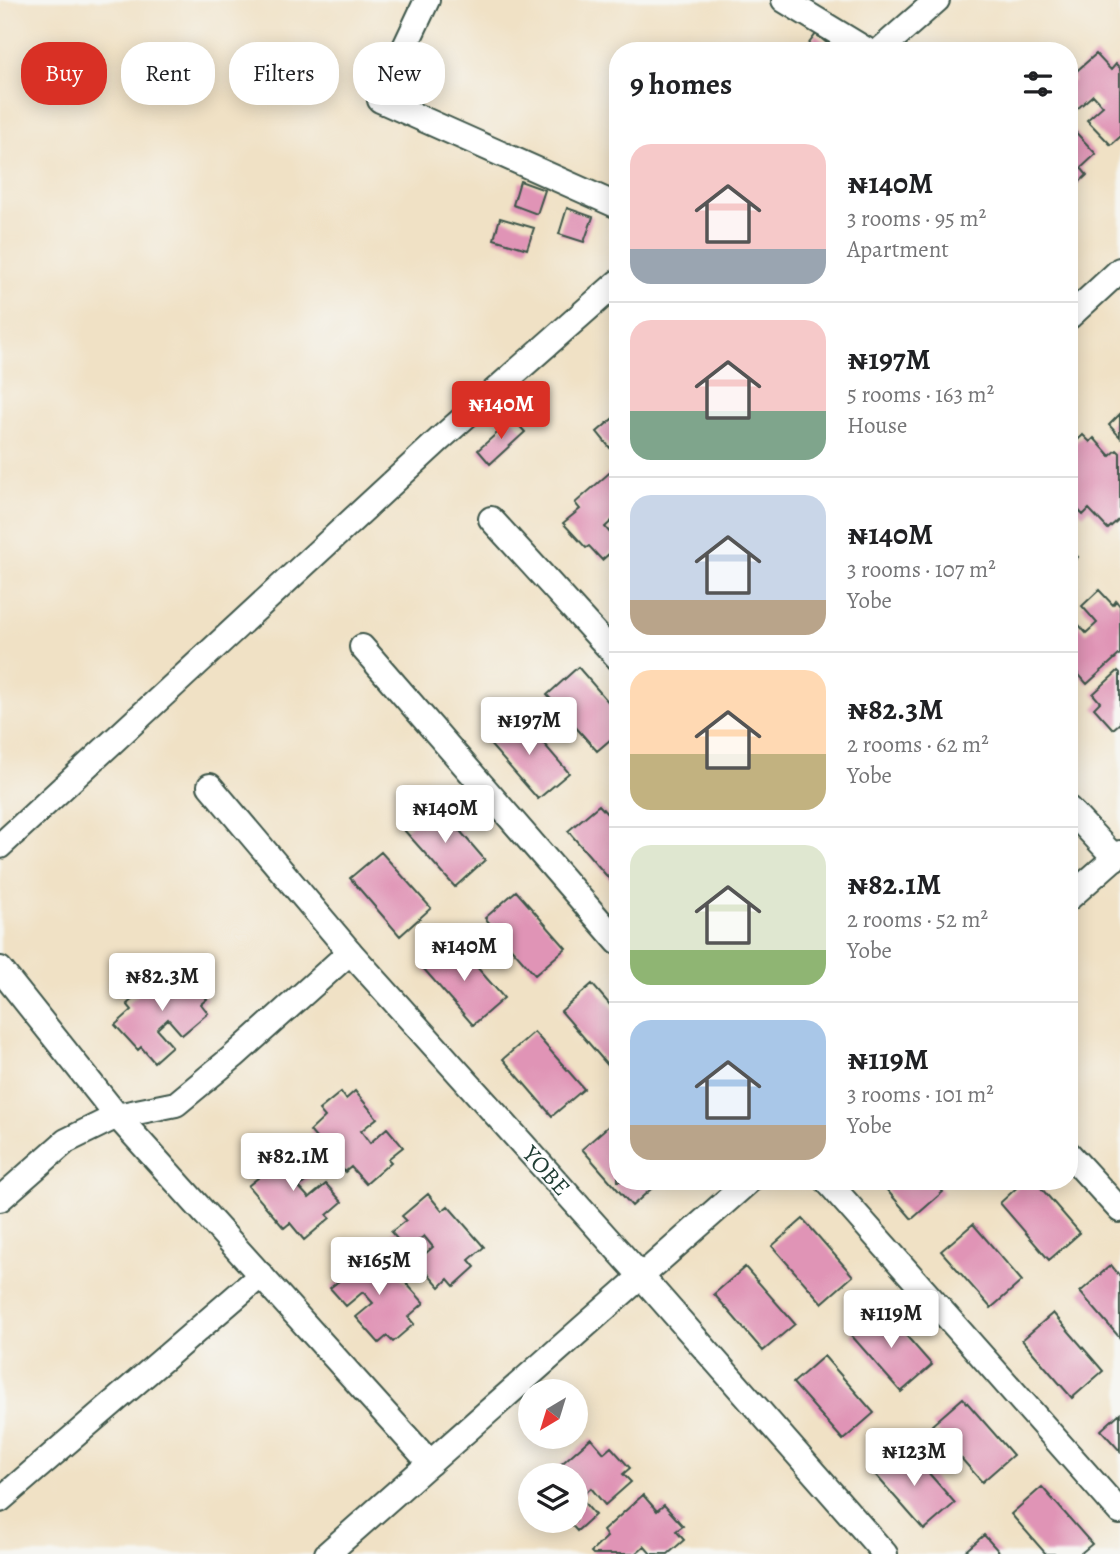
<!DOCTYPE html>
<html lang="en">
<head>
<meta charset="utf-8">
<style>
	body { margin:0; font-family:Alegreya,serif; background:#f6f6f6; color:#202124; height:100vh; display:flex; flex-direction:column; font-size:26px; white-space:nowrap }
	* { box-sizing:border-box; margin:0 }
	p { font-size:23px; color:#757577 }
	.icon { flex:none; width:38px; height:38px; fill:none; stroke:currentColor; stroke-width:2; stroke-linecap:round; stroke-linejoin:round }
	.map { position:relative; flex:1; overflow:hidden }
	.drawer { position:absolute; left:609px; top:42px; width:469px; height:1148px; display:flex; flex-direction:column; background:#fff; border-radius:28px; box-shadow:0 4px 18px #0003 }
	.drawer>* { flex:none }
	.top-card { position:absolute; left:21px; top:42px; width:483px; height:63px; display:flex; gap:14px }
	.needle { width:46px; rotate:218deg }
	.buttons { position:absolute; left:518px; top:1379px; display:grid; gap:14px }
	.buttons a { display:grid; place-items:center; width:70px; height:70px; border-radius:50%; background:#fff; box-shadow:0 4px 18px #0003; font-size:35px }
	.price { position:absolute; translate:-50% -60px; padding:0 16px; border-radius:7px; background:#fff; color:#222; font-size:23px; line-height:46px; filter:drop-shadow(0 2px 4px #0008) }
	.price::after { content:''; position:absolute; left:50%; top:42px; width:21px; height:16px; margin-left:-10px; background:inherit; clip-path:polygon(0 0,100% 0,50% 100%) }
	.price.active { background:#d93025; color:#fff }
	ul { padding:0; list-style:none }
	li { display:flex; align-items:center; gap:21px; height:175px; padding:0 21px }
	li+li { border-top:2px solid #e0e0e0 }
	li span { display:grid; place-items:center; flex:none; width:196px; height:140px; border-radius:21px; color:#555 }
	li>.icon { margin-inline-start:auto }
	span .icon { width:84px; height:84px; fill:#fffc; stroke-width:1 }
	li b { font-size:30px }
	h2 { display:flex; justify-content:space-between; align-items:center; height:84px; padding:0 21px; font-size:30px }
	.chip { padding:0 24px; border-radius:28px; background:#fff; box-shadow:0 4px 18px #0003; font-size:24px; line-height:63px }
	.chip.active { background:#d93025; color:#fff }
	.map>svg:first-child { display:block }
</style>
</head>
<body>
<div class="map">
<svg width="1120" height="1554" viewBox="0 0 1120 1554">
	<rect width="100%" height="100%" fill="#f6f6f2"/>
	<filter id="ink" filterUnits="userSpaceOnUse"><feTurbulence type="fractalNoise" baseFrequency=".0143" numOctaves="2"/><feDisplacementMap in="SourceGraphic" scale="14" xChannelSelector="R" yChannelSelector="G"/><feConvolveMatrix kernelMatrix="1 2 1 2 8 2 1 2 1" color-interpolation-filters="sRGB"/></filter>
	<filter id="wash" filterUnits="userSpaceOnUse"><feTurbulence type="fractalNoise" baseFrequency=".00686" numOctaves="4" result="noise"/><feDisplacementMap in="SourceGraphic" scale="28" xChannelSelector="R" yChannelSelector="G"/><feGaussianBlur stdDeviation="1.57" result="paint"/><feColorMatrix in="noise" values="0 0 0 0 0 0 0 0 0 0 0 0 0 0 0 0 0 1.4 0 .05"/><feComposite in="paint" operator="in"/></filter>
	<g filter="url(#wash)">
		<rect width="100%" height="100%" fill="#f0e1c5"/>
		<g id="blocks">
			<!-- building -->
			<path fill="#e094b6" d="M816 34 829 45 824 51H813L807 46Z
				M1096 54 1111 70 1116 64 1120 68V137L1111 145 1087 120 1103 106 1093 95 1076 110 1069 103V84L1074 80 1071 76Z
				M1069 125 1096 154 1081 168 1087 175 1069 192Z
				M520 181 545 190 537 214 513 205Z
				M567 208 593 217 584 242 559 234Z
				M500 218 534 228 527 249 494 239Z
				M618 414V441L610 448 597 432Z
				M1120 414V437L1109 425Z
				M513 419 525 432 490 464 478 450Z
				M1083 435 1090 442 1094 438 1110 456 1117 450 1120 453V518L1108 529 1089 509 1083 515 1069 500V448Z
				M616 467 618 469V519L616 517 605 527 618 542V546L602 560 589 546 586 548 563 523 580 509 575 503Z
				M1069 548 1078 557 1069 565Z
				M1099 590 1113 605 1116 601 1120 606V654L1087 684 1073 668 1069 672V619L1072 617 1086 633 1097 623 1082 606Z
				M578 667 618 713V733L597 751 547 695Z
				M1118 671 1120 673V723L1113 729 1094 708 1100 702 1093 694Z
				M520 716 569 773 538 799 488 742Z
				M436 803 485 860 455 887 404 830Z
				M599 805 618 826V889L568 831Z
				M381 852 431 908 400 936 350 878Z
				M516 891 566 948 535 975 485 918Z
				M454 941 504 998 473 1025 423 968Z
				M168 968 181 984 188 977 207 999 201 1004 208 1013 182 1035 168 1019 157 1029 172 1046 154 1062 141 1047 138 1050 115 1025 132 1010 127 1004Z
				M592 984 618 1014V1063L611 1069 561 1011Z
				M534 1032 584 1089 552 1116 503 1059Z
				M355 1091 377 1118 361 1131 370 1143 387 1128 403 1147 388 1159 391 1162 366 1184 351 1167 345 1172 310 1131 325 1117 319 1110 341 1092 346 1099Z
				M613 1122 618 1127V1181H660L632 1206 582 1149Z
				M293 1147 316 1173 299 1187 309 1198 326 1184 342 1202 327 1215 330 1218 304 1240 290 1223 284 1228 248 1186 264 1173 258 1166 279 1148 285 1154Z
				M879 1181H934L943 1192 912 1219Z
				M1024 1181H1035L1080 1233 1049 1260 1000 1203Z
				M428 1194 442 1211 448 1206 484 1247 469 1260 475 1267 454 1286 448 1279 440 1287 417 1261 433 1247 424 1236 407 1250 391 1232 406 1220 402 1216Z
				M803 1219 853 1276 822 1303 772 1246Z
				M973 1224 1022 1281 991 1308 941 1251Z
				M367 1250 381 1267 387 1262 424 1303 408 1317 414 1324 393 1342 387 1336 379 1343 356 1317 373 1303 363 1292 346 1306 330 1288 345 1276 342 1272Z
				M1111 1265 1120 1276V1338L1080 1292Z
				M745 1267 795 1324 763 1351 714 1294Z
				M882 1308 932 1365 901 1392 851 1335Z
				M1053 1313 1103 1371 1072 1398 1022 1340Z
				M824 1356 874 1413 843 1440 793 1383Z
				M963 1398 1013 1455 982 1482 932 1425Z
				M1120 1413V1451L1101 1430Z
				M591 1438 604 1453 611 1447 630 1468 623 1474 631 1482 605 1505 591 1488 580 1498 595 1515 577 1531 568 1521H576V1475L550 1474Z
				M905 1446 955 1503 924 1530 874 1473Z
				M1042 1487 1092 1544 1080 1554H1046L1011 1514Z
				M643 1495 657 1511 664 1505 683 1526 676 1531 684 1540 668 1554H651L644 1546 635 1554H593L591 1552 607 1537 603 1531Z
				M984 1535 1001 1554H962Z"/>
		</g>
	</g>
	<g filter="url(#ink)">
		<use href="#blocks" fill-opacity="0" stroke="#3e564a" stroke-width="2"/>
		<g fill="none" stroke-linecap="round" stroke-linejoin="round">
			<!-- street casing -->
			<g stroke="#3e564a" stroke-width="28">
				<g id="street">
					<path d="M427 0 380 100 618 206"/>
					<path d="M784 0 868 51"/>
					<path d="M879 51 937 0"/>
					<path d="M1069 317 1120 270"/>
					<path d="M491 519 618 658"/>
					<path d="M362 647 618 942"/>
					<path id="s1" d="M210 786 350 952 641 1276 885 1554"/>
					<path d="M1069 809 1115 858"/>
					<path d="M0 846 440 439 618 282"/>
					<path d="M1069 898 1120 853"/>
					<path d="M0 969 117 1116 430 1463"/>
					<path d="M1069 1154 1120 1210"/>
					<path d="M827 1181 1120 1512"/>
					<path d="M0 1199 66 1141 117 1116 176 1104 234 1056 350 952"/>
					<path d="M0 1500 261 1275"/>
					<path d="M327 1554 749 1181"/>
				</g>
			</g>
			<!-- street -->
			<use href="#street" stroke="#fff" stroke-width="24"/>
		</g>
	</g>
	<g text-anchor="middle" stroke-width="6" stroke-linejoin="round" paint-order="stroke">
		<!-- street labels -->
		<g font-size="24" fill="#1f3d34" stroke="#f6f6f2">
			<text dy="8" stroke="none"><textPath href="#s1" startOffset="511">YOBE</textPath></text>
		</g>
	</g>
</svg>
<div class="buttons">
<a><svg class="needle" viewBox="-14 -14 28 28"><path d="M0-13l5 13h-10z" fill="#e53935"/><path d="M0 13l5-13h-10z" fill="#757577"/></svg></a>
<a><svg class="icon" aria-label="layers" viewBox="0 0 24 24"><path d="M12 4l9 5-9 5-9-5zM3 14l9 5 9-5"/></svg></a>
</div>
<b class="price active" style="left:501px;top:441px">₦140M</b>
<b class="price" style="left:529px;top:757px">₦197M</b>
<b class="price" style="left:445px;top:845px">₦140M</b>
<b class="price" style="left:464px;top:983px">₦140M</b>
<b class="price" style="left:162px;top:1013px">₦82.3M</b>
<b class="price" style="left:293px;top:1193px">₦82.1M</b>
<b class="price" style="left:379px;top:1297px">₦165M</b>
<b class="price" style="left:891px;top:1350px">₦119M</b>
<b class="price" style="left:914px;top:1488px">₦123M</b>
<div class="top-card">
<a class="chip active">Buy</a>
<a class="chip">Rent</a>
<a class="chip">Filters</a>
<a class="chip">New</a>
</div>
<section class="drawer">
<h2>9 homes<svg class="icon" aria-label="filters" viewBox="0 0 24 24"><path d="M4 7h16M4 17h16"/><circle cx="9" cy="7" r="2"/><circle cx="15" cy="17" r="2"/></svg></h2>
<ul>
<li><span style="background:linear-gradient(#f6c9c9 75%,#9aa5b1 0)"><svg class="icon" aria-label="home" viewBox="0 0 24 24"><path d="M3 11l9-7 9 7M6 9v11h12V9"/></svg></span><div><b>₦140M</b><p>3 rooms · 95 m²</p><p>Apartment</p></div></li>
<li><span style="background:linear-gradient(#f6c9c9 65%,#7fa58c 0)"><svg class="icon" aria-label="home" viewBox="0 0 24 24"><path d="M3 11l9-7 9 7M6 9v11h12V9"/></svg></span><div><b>₦197M</b><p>5 rooms · 163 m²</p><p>House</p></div></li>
<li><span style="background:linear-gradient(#c9d6e8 75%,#b9a48a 0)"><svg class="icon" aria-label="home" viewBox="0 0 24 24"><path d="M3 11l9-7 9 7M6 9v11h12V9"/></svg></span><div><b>₦140M</b><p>3 rooms · 107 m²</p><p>Yobe</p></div></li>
<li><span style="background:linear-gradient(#ffd9b3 60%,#c2b280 0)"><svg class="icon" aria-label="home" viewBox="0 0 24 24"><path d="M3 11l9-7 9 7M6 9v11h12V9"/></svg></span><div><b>₦82.3M</b><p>2 rooms · 62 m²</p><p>Yobe</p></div></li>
<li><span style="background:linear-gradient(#dfe7d0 75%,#8fb573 0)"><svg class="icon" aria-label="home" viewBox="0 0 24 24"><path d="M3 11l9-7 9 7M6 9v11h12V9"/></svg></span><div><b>₦82.1M</b><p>2 rooms · 52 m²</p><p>Yobe</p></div></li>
<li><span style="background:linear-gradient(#a9c7e8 75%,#b9a48a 0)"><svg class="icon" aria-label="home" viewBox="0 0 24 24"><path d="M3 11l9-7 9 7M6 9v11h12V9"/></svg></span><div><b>₦119M</b><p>3 rooms · 101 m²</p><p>Yobe</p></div></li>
</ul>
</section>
</div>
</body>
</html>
